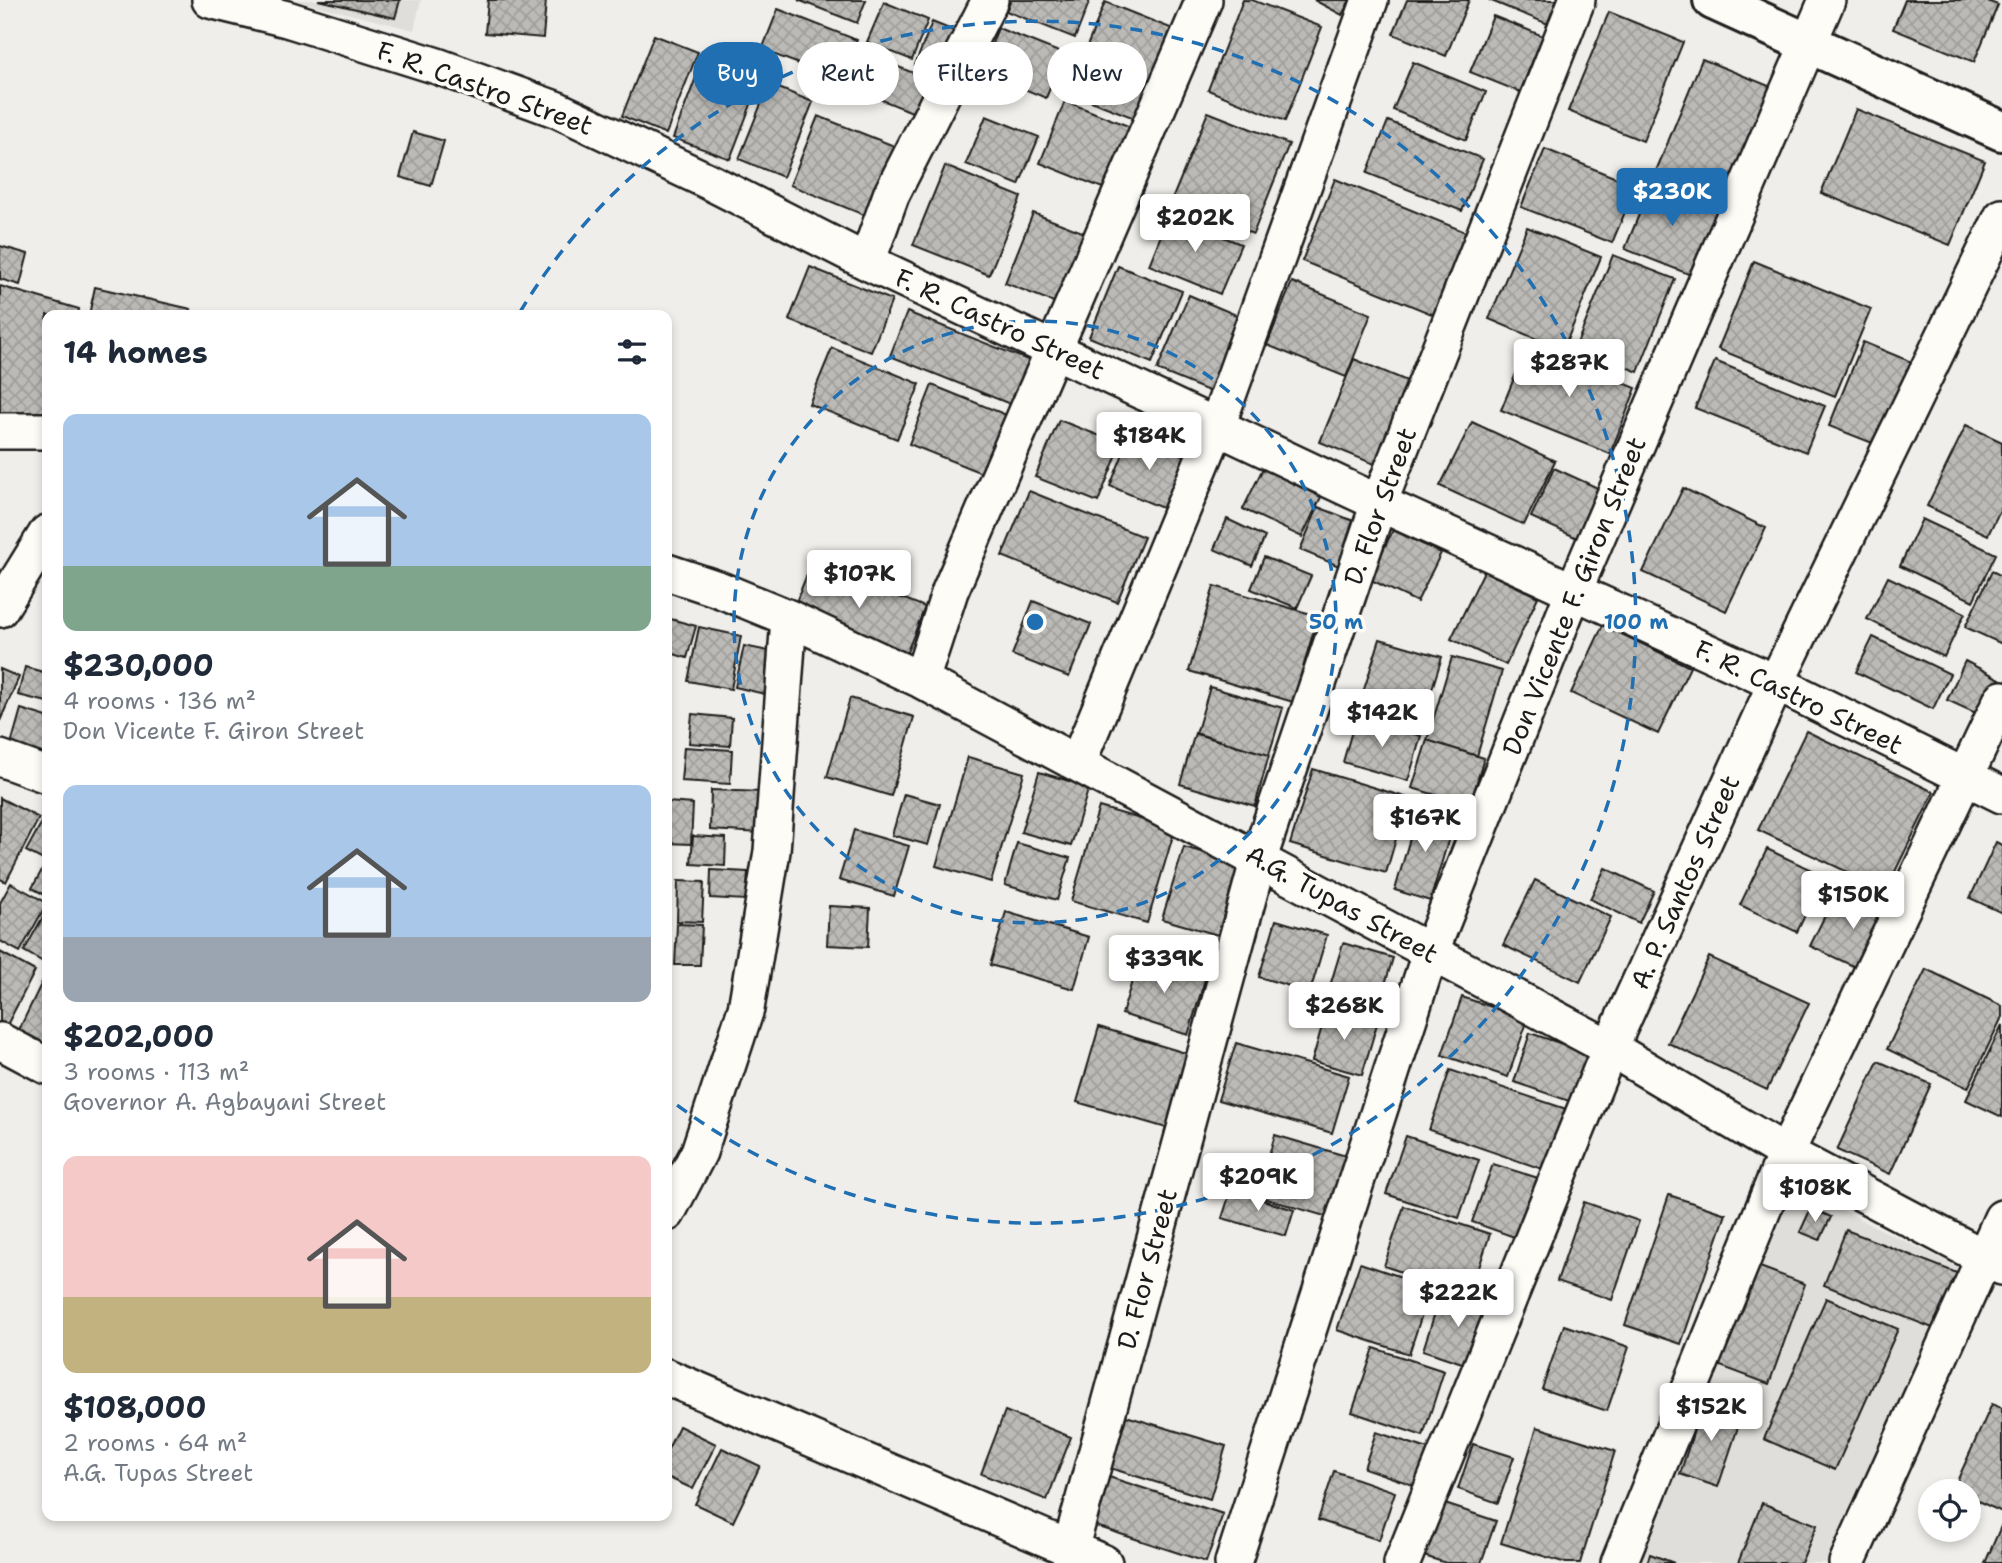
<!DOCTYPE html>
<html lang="en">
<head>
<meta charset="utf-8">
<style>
	body { margin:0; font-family:"Shantell Sans",sans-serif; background:#f2f2f3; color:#1f2937; height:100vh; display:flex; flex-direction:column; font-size:26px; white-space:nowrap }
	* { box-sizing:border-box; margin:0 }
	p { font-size:23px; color:#747a83 }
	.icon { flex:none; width:38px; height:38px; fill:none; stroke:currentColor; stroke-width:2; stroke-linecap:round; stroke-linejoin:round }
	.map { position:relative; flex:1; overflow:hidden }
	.details { position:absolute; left:42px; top:310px; width:630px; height:1211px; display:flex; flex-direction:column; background:#fff; border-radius:14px; box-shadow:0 4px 10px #0003 }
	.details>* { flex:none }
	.guide { position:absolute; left:693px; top:42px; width:665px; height:63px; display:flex; gap:14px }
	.tools { position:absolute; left:1918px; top:1479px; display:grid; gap:14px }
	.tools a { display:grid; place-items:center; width:63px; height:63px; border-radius:50%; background:#fff; box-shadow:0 4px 10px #0003; font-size:35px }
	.price { position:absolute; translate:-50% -60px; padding:0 16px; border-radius:7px; background:#fff; color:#222; font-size:23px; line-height:46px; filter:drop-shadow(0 2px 4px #0008) }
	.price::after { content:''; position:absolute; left:50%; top:42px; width:21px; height:16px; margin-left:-10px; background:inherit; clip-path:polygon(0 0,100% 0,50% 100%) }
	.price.current { background:#1f6fb2; color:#fff }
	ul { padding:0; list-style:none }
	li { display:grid; align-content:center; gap:14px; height:371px; padding:0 21px }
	li span { display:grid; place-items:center; height:217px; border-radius:14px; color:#555 }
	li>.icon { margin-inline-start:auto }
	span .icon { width:126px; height:126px; fill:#fffc; stroke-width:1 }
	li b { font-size:30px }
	h2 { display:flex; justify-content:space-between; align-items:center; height:84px; padding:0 21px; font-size:30px }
	.pill { padding:0 24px; border-radius:32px; background:#fff; box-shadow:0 4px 10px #0003; font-size:24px; line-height:63px }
	.pill.current { background:#1f6fb2; color:#fff }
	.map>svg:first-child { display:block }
</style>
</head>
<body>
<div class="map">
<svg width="2002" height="1563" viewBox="0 0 2002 1563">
	<defs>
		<pattern id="building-cross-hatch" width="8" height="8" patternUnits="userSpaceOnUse" patternTransform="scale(1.75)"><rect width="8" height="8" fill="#bbbab6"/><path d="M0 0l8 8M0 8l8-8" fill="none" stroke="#a09f9c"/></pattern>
	</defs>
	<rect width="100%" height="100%" fill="#f0eeea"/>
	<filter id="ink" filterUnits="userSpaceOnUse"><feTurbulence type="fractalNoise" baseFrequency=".0143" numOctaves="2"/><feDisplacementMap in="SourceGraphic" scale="14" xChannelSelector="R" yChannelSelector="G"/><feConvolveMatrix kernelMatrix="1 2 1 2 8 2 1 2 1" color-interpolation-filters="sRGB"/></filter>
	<g filter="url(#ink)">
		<!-- built -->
		<path fill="#e0deda" d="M294 0H421L414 30Z
			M1783 1182 1967 1271 1830 1563H1632Z"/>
		<!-- building -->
		<path fill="url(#building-cross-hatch)" stroke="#1c1c1c" stroke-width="2" d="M318 0H400L395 18Z
			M488 0H546L543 38 485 33Z
			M798 0H866L857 23Z
			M1011 0H1090L1075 38 1006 11Z
			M1243 0H1252L1322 27 1285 121 1208 90Z
			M1314 0H1350L1342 15Z
			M1407 0H1469L1446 56 1393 34Z
			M1489 0H1557L1548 24Z
			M1905 0H1985L1998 5 1974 62 1893 29Z
			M884 2 928 20 912 60 867 42Z
			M1105 2 1178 31 1154 90 1081 61Z
			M778 9 857 40 841 80 762 50Z
			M1609 12 1683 42 1643 141 1568 111Z
			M1493 16 1543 36 1520 92 1470 72Z
			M932 22 957 32 940 75 915 65Z
			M998 28 1064 54 1046 98 981 71Z
			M654 35 698 52 666 134 622 116Z
			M871 56 931 80 917 114 857 90Z
			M703 59 760 81 730 159 673 138Z
			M1702 59 1774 88 1729 200 1656 171Z
			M1080 61 1154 90 1142 121 1068 92Z
			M1413 62 1486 92 1466 140 1393 110Z
			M769 84 813 102 783 177 739 159Z
			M1065 101 1141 131 1115 193 1040 163Z
			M1856 109 1985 161 1950 245 1821 193Z
			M1208 112 1289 144 1253 234 1171 202Z
			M818 116 897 147 869 217 790 185Z
			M986 116 1039 137 1019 185 966 164Z
			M1388 121 1483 159 1462 211 1367 173Z
			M413 132 444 141 431 186 400 177Z
			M1545 149 1636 186 1612 243 1521 207Z
			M945 166 1021 197 989 275 913 245Z
			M1335 179 1473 235 1439 317 1302 261Z
			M1653 180 1719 206 1691 275 1625 249Z
			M1033 213 1085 233 1056 303 1005 283Z
			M1169 215 1241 244 1220 294 1149 265Z
			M1527 227 1601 257 1563 350 1489 319Z
			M0 246 28 254 20 285 0 279Z
			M1613 255 1675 279 1638 372 1576 346Z
			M1754 261 1871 309 1835 396 1718 349Z
			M1118 266 1182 291 1152 363 1089 337Z
			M810 267 892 300 871 352 789 320Z
			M1292 282 1371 314 1346 377 1267 345Z
			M0 286 79 309 78 315H47V416L44 426 0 413Z
			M95 287 191 309 189 315H89Z
			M1189 295 1241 317 1211 392 1157 370Z
			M907 312 1033 362 1015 406 890 356Z
			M1863 342 1914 363 1880 446 1829 426Z
			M1528 344 1636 388 1610 454 1501 410Z
			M832 348 920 384 897 439 809 404Z
			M1354 359 1412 383 1379 466 1320 442Z
			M1715 361 1825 406 1806 452 1695 408Z
			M932 385 1014 418 989 476 909 444Z
			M1059 420 1121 444 1098 502 1035 477Z
			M1472 422 1555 461 1524 525 1440 486Z
			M1966 425 2002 442V506L1988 535 1927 506Z
			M1131 434 1189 457 1167 510 1110 486Z
			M1263 468 1321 497 1302 537 1243 509Z
			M1554 468 1611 494 1588 543 1531 517Z
			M1683 488 1766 528 1726 611 1643 572Z
			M1029 491 1144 537 1117 602 1002 556Z
			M1318 507 1364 525 1346 569 1300 550Z
			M1227 519 1265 537 1252 566 1214 549Z
			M1922 519 1996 554 1973 601 1900 566Z
			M1393 530 1441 553 1417 602 1369 579Z
			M1264 557 1311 576 1297 608 1251 589Z
			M812 562 925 607 905 657 792 612Z
			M1484 571 1538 597 1506 665 1451 639Z
			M1992 571 2002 576V644L1965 627Z
			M1888 577 1965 613 1944 657 1867 619Z
			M1214 586 1318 616 1293 702 1189 671Z
			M1033 601 1091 624 1069 677 1012 655Z
			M667 618 696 626 687 658 667 652Z
			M1603 625 1690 667 1658 734 1571 693Z
			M699 627 741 636 731 689 688 681Z
			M1873 637 1950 674 1933 709 1856 672Z
			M1380 639 1442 657 1422 721 1360 702Z
			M744 646 778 653 769 695 735 687Z
			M1452 657 1502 671 1477 756 1427 740Z
			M1965 661 2000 679 1982 716 1947 700Z
			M25 667 47 673V702L18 695Z
			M0 669 19 677 0 721Z
			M1210 687 1283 708 1269 755 1196 734Z
			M850 698 914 717 891 796 827 777Z
			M21 709 47 717V759L10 748Z
			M692 714 732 718 730 746 689 743Z
			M1356 717 1421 736 1408 781 1343 762Z
			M1806 731 1934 792 1886 890 1758 830Z
			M1195 733 1269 755 1255 806 1180 784Z
			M1427 740 1484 758 1470 805 1412 788Z
			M684 747 732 750 730 784 681 781Z
			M968 757 1024 773 991 882 936 866Z
			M1313 769 1408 798 1386 873 1290 844Z
			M1039 772 1089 787 1071 846 1021 832Z
			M711 790 763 792 761 833 710 830Z
			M904 794 940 804 928 845 892 835Z
			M0 798 39 818 6 882 0 879Z
			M667 802 693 804 691 844 667 843Z
			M1099 807 1175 829 1147 923 1071 901Z
			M1419 807 1455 818 1430 901 1395 890Z
			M43 820 47 822V853L43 860 26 851Z
			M854 830 909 846 894 896 839 880Z
			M693 836 726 838 725 866 691 864Z
			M1996 842 2002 845V913L1970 898Z
			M1017 843 1070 858 1057 900 1005 885Z
			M1184 847 1239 863 1218 935 1162 919Z
			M1767 849 1824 876 1797 932 1740 905Z
			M47 861V896L32 888Z
			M1605 868 1654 891 1639 923 1590 899Z
			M711 870 748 872 746 900 710 898Z
			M1535 880 1611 917 1580 982 1503 945Z
			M678 881 704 882 702 922 677 921Z
			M11 883 47 903 20 952 0 941V903Z
			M1838 889 1895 916 1868 973 1810 946Z
			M829 906 870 908 868 947 827 945Z
			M1006 912 1089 937 1074 989 990 965Z
			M45 913 47 915V964L24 951Z
			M1276 920 1327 935 1310 992 1259 977Z
			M677 924 702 925 700 965H675Z
			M1343 943 1393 958 1376 1014 1326 999Z
			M0 952 35 971 7 1025 0 1022Z
			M1140 955 1206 976 1188 1035 1122 1014Z
			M1709 957 1809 1003 1767 1090 1668 1043Z
			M1926 969 2002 1006V1017L1968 1088 1887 1049Z
			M43 980 47 982V1048L17 1034Z
			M1462 997 1528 1019 1508 1077 1442 1055Z
			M1327 1009 1377 1024 1362 1075 1312 1061Z
			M2002 1025V1117L1966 1100Z
			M1099 1027 1192 1055 1170 1129 1077 1102Z
			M1530 1033 1595 1055 1578 1104 1514 1082Z
			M1236 1043 1349 1076 1332 1133 1218 1100Z
			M1878 1061 1931 1084 1890 1174 1837 1150Z
			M1450 1070 1566 1109 1545 1170 1429 1130Z
			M1275 1135 1346 1156 1328 1217 1257 1196Z
			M1406 1136 1479 1160 1459 1218 1386 1194Z
			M1493 1164 1538 1178 1517 1238 1472 1222Z
			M1231 1190 1294 1210 1286 1236 1222 1218Z
			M1669 1195 1726 1214 1681 1344 1625 1325Z
			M1584 1202 1639 1221 1612 1300 1557 1281Z
			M1404 1206 1490 1234 1470 1295 1384 1266Z
			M1811 1208 1831 1217 1820 1240 1800 1232Z
			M1846 1230 1957 1273 1935 1329 1824 1285Z
			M1360 1263 1431 1287 1409 1354 1337 1330Z
			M1752 1264 1805 1284 1769 1384 1715 1364Z
			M1442 1291 1494 1308 1474 1367 1423 1350Z
			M1826 1298 1898 1329 1835 1470 1764 1439Z
			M1564 1325 1629 1347 1607 1411 1542 1389Z
			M1374 1348 1444 1371 1423 1436 1352 1412Z
			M1704 1399 1743 1412 1718 1487 1680 1474Z
			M1992 1404 2002 1408V1512L1969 1497V1491L1953 1490Z
			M1005 1411 1071 1437 1047 1500 981 1474Z
			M1126 1416 1226 1446 1210 1499 1110 1468Z
			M679 1426 716 1444 693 1489 667 1477V1451Z
			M1537 1427 1615 1451 1580 1563H1566L1501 1543Z
			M1376 1432 1428 1449 1416 1486 1364 1468Z
			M1473 1444 1514 1457 1498 1503 1458 1489Z
			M722 1448 760 1466 733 1522 695 1504Z
			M1334 1471 1395 1492 1379 1540 1318 1520Z
			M1106 1476 1223 1514 1206 1562 1090 1524Z
			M1442 1503 1496 1521 1481 1563H1446L1424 1556Z
			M1762 1503 1817 1525 1801 1563H1738Z
			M2002 1524V1563H1985Z
			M1650 1554 1674 1563H1647Z"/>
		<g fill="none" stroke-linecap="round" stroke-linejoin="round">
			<!-- street casing -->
			<g stroke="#1c1c1c" stroke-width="40">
				<path id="street" d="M210 0 287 19 437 66 558 110 708 181 867 262 1379 503 1776 683 2002 795
					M867 262 891 195 990 0
					M0 431H47
					M667 572 718 589 789 618 921 680 1610 1048 1786 1153 2002 1267
					M0 609 47 533
					M921 680 950 591 1204 0
					M0 758 47 775
					M1078 762 1217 426 1370 0
					M0 1041 47 1066
					M667 1213 699 1152 746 1009 772 851 789 618
					M667 1377 1104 1563
					M1070 1550 1259 858 1379 503 1577 0
					M1233 1563 1430 953 1573 593 1827 0
					M1402 1563 1610 1048 1776 683 2002 217
					M1619 1563 1786 1153 2002 699
					M1847 1563 2002 1218"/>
			</g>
			<!-- secondary casing -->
			<g stroke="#1c1c1c" stroke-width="44">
				<path id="secondary" d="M1713 0 2002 131"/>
			</g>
			<!-- street -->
			<use href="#street" stroke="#fdfcf7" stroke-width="35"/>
			<!-- secondary -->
			<use href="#secondary" stroke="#fdfcf7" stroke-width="38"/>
		</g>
	</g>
	<!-- distance rings -->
	<g fill="none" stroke="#1f6fb2" stroke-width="3.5" stroke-dasharray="12 9">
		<circle cx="1035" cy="622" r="301"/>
		<path d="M520 312A601 601 0 1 1 669 1099"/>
	</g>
	<g text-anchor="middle" stroke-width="7" stroke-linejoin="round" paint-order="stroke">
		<!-- street labels -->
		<g font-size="26" fill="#1c1c1c" stroke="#fdfcf7">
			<text transform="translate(485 88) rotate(20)" y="9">F. R. Castro Street</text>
			<text transform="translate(1000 324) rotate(25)" y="9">F. R. Castro Street</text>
			<text transform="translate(1380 506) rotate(-70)" y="9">D. Flor Street</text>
			<text transform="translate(1574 596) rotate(-68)" y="9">Don Vicente F. Giron Street</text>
			<text transform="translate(1799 697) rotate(26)" y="9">F. R. Castro Street</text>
			<text transform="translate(1685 882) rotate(-66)" y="9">A. P. Santos Street</text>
			<text transform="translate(1342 904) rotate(29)" y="9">A.G. Tupas Street</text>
			<text transform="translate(1147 1269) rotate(-75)" y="9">D. Flor Street</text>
		</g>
	</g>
	<circle cx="1035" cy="622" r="10" fill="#1f6fb2" stroke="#fdfcf7" stroke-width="3.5"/>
	<g font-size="21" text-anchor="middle" font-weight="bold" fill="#1f6fb2" stroke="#fdfcf7" stroke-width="7" stroke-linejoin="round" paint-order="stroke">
		<text x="1336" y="629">50 m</text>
		<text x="1636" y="629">100 m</text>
	</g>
</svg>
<div class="tools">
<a><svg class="icon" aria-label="locate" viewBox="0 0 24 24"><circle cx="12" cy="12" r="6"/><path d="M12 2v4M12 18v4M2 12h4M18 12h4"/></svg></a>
</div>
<b class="price current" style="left:1672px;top:228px">$230K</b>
<b class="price" style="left:1195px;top:254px">$202K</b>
<b class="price" style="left:1569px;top:399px">$287K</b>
<b class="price" style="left:1149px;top:472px">$184K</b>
<b class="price" style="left:859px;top:610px">$107K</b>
<b class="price" style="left:1382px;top:749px">$142K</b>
<b class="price" style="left:1425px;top:854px">$167K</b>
<b class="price" style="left:1853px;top:931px">$150K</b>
<b class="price" style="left:1164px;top:995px">$339K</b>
<b class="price" style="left:1344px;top:1042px">$268K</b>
<b class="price" style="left:1258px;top:1213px">$209K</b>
<b class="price" style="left:1815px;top:1224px">$108K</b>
<b class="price" style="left:1458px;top:1329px">$222K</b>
<b class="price" style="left:1711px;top:1443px">$152K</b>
<div class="guide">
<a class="pill current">Buy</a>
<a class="pill">Rent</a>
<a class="pill">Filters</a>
<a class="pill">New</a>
</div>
<section class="details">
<h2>14 homes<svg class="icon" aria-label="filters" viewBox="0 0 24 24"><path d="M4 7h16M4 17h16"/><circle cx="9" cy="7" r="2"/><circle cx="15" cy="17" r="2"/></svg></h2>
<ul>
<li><span style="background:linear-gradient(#a9c7e8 70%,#7fa58c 0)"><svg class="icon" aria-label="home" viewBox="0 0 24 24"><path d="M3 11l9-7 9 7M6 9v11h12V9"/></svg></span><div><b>$230,000</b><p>4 rooms · 136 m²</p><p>Don Vicente F. Giron Street</p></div></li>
<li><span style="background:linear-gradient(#a9c7e8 70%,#9aa5b1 0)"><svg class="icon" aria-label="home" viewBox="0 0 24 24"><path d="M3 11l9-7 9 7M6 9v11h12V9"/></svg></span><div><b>$202,000</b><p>3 rooms · 113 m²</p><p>Governor A. Agbayani Street</p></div></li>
<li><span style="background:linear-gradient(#f6c9c9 65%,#c2b280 0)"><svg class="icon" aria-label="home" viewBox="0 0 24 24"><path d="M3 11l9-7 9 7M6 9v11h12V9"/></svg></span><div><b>$108,000</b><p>2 rooms · 64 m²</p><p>A.G. Tupas Street</p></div></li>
</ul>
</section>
</div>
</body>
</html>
